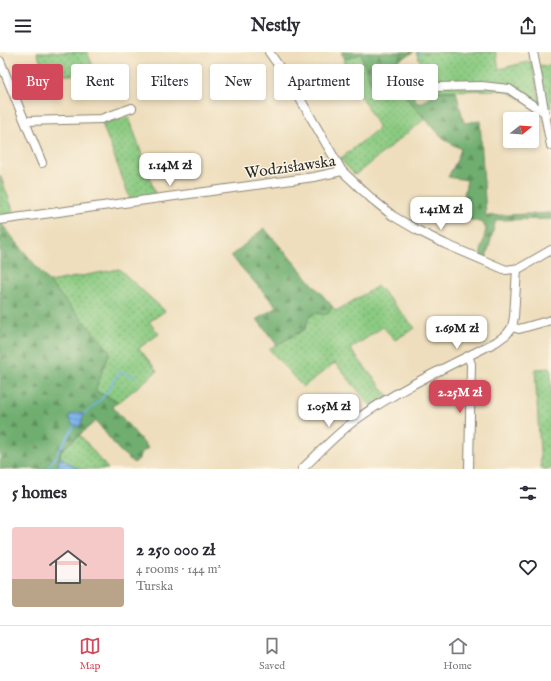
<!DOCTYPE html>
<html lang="en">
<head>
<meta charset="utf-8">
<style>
	body { margin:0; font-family:"IM FELL English",serif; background:#f7f7f7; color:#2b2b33; height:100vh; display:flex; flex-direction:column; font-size:15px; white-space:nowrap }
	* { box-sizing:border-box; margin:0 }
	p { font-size:13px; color:#7c7c81 }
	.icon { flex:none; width:22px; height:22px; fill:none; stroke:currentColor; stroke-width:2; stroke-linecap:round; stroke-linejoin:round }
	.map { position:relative; height:417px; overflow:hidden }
	.panel { display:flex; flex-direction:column; background:#fff; flex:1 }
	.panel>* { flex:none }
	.hud { position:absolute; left:12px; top:12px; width:527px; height:36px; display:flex; gap:8px }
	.needle { width:26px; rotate:73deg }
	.controls { position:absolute; left:503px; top:60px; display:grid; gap:8px }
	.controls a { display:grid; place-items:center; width:36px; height:36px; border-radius:4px; background:#fff; box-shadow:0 2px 6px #0003; font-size:20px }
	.price { position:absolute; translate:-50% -34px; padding:0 9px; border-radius:8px; background:#fff; color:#222; font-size:13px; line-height:26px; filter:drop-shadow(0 1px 2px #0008) }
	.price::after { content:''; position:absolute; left:50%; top:24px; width:12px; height:9px; margin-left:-6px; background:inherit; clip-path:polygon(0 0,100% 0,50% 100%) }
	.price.current { background:#d1495b; color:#fff }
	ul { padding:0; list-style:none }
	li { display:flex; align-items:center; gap:12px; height:100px; padding:0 12px }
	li+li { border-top:1px solid #e1e1e2 }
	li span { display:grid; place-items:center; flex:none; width:112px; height:80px; border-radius:4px; color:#555 }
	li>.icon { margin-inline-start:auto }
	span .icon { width:48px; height:48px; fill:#fffc; stroke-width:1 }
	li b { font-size:17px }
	h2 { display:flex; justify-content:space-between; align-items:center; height:48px; padding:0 12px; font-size:17px }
	.tag { padding:0 14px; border-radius:4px; background:#fff; box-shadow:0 2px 6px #0003; font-size:14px; line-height:36px }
	.tag.current { background:#d1495b; color:#fff }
	header { display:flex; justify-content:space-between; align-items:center; height:52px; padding:0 12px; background:#fff; font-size:18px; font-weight:800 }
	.tabs { display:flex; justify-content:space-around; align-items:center; height:56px; border-top:1px solid #e1e1e2; background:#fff; font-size:11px; color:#7c7c81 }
	.tabs a { display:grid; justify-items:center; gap:2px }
	.tabs .current { color:#d1495b }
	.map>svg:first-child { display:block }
</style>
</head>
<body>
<header><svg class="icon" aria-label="menu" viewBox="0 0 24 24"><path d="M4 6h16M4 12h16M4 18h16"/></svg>Nestly<svg class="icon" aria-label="share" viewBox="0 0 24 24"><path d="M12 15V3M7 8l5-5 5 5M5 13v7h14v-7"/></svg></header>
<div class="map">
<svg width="551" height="417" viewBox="0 0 551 417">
	<defs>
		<pattern id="grass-dots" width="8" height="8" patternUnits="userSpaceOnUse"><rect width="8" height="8" fill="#8aca81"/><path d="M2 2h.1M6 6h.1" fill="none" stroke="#71a46a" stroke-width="1.8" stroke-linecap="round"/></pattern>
		<pattern id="forest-firs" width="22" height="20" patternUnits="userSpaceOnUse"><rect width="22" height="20" fill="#6fae6f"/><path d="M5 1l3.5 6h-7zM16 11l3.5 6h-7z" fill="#5b8e5b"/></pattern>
		<pattern id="water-rules" width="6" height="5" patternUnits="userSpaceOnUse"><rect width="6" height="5" fill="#7bb3eb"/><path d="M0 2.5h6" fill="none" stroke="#6592bf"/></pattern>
	</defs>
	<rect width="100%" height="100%" fill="#fcf5e5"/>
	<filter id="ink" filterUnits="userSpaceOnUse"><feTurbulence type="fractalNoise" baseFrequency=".025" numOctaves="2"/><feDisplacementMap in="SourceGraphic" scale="8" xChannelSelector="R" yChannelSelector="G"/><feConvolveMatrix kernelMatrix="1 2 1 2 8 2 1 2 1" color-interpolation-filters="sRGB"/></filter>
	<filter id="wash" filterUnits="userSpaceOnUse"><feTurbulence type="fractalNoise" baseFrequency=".012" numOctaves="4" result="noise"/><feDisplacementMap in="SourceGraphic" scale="16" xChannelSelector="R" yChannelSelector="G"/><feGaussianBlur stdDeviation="0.9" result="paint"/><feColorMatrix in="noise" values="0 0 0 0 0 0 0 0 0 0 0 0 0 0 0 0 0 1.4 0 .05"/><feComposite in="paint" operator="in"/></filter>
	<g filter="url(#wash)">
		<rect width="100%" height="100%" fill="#eedebd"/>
		<!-- grass -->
		<path fill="url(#grass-dots)" stroke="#5a7a56" d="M37 0H87L97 23H45Z
			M416 0H496L499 17 531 9 542 58 505 38 434 39Z
			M361 2 371 32 393 24 412 53 426 66 355 123 340 107 379 76 343 12 345 7Z
			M537 13 551 14V57H547Z
			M129 65 156 144 130 147 102 71Z
			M0 123 15 163 0 165Z
			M119 217 165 259 149 270 159 282 139 296 157 319 119 350 95 339 49 230Z
			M378 234 415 276 395 288 383 275 350 297 389 345 372 355 335 311 303 335 269 297 305 277 309 265 317 260 320 262 329 261 332 254 336 259Z
			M551 316V417H541L535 317Z
			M80 383 108 417H78L60 405 61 398Z"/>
		<!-- forest -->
		<path fill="url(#forest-firs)" stroke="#4d6c4d" d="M341 0H414L393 11 417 50 422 51 434 39H456L464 71 480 69 486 164 551 161V169L550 167 496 168 486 206 480 204 486 177 483 171 452 163 464 143 467 128 448 125 457 108 461 97 445 88 412 53 393 25 371 32 361 2 345 7Z
			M0 170 49 230 110 299 95 339 119 350 112 354 148 396 140 402 139 407 134 411 119 398 96 369 61 398 57 417H0Z
			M264 176 332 254 329 261 324 263 317 260 309 265 305 277 277 293 257 267 277 255 231 204Z"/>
		<!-- water -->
		<path fill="url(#water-rules)" stroke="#536f8b" d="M78 360 84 362 80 375 74 374 68 365Z
			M60 405 78 417H57Z"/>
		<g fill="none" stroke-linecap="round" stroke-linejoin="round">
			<!-- stream -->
			<path stroke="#7bb3eb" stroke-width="1.5" d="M419 0 420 2
				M84 362C103 348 108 339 119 320L136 324
				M48 417 74 374"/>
		</g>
	</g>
	<g filter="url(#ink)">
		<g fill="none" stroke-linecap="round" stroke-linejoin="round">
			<!-- minor casing -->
			<g stroke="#8c8474" stroke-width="10">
				<path id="minor" d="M269 0 292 33 342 119 372 147 393 164 417 178 445 192 506 218 520 216 551 198
					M533 0 551 94
					M0 9 42 111
					M426 18 430 29 436 35 482 34 509 37 534 54 544 60
					M25 69 101 67 132 56
					M0 168 314 125 342 119
					M512 275 514 265 517 217
					M468 304 471 312 469 417
					M302 417C320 400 337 381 357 367 400 336 449 314 496 290L507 282 512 275 519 277 551 268"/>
			</g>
			<!-- minor -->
			<use href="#minor" stroke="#fff" stroke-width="8"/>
		</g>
	</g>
	<g text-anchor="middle" stroke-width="3" stroke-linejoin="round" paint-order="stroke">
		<!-- street labels -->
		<g font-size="16" fill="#2b2b2b" stroke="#fcf5e5">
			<text transform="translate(290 114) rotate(-8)" y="6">Wodzisławska</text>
		</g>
	</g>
</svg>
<div class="controls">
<a><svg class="needle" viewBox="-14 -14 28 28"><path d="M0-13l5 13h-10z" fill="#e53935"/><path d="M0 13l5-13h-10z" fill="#7c7c81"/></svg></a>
</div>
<b class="price" style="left:170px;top:135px">1.14M zł</b>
<b class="price" style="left:441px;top:179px">1.41M zł</b>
<b class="price" style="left:457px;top:298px">1.69M zł</b>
<b class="price current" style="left:460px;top:362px">2.25M zł</b>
<b class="price" style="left:329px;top:376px">1.05M zł</b>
<div class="hud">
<a class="tag current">Buy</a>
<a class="tag">Rent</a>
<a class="tag">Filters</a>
<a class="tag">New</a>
<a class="tag">Apartment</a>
<a class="tag">House</a>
</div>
</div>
<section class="panel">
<h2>5 homes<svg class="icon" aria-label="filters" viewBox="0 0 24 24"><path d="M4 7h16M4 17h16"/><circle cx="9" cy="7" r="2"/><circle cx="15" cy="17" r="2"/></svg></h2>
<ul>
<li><span style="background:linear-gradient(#f6c9c9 65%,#b9a48a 0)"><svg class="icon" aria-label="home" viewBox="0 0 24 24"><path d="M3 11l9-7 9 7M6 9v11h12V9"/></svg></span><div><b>2 250 000 zł</b><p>4 rooms · 144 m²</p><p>Turska</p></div><svg class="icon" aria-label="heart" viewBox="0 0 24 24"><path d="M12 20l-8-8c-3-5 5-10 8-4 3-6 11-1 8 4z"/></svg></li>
</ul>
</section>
<nav class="tabs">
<a class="current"><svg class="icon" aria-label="map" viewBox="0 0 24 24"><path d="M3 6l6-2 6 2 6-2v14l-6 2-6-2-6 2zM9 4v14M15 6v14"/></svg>Map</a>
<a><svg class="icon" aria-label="saved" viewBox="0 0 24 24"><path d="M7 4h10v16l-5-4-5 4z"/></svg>Saved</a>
<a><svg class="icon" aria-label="home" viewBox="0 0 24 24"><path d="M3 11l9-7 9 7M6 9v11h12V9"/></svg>Home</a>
</nav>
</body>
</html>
